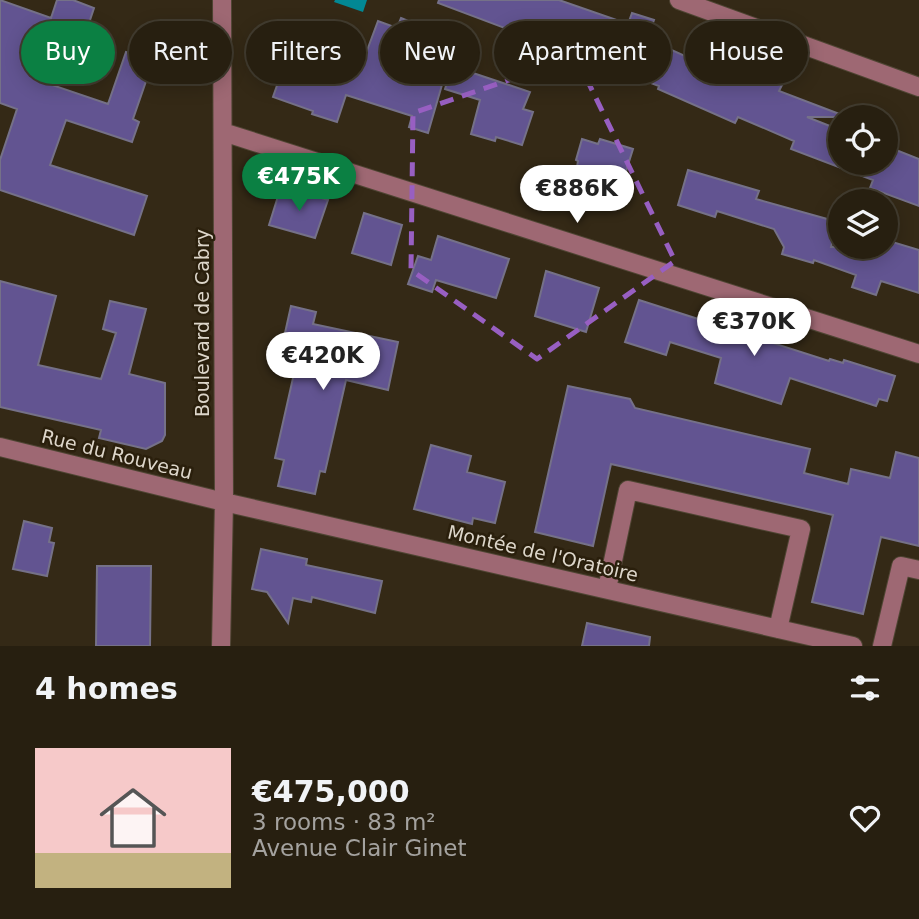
<!DOCTYPE html>
<html lang="en">
<head>
<meta charset="utf-8">
<style>
	body { margin:0; font-family:"DejaVu Sans",sans-serif; background:#332c1e; color:#f1f3f6; height:100vh; display:flex; flex-direction:column; font-size:26px; white-space:nowrap }
	* { box-sizing:border-box; margin:0 }
	p { font-size:23px; color:#a4a29f }
	.icon { flex:none; width:38px; height:38px; fill:none; stroke:currentColor; stroke-width:2; stroke-linecap:round; stroke-linejoin:round }
	.map { position:relative; height:646px; overflow:hidden }
	.details { display:flex; flex-direction:column; background:#271f10; flex:1 }
	.details>* { flex:none }
	.banner { position:absolute; left:21px; top:21px; width:878px; height:63px; display:flex; gap:14px }
	.buttons { position:absolute; left:828px; top:105px; display:grid; gap:14px }
	.buttons a { display:grid; place-items:center; width:70px; height:70px; border-radius:50%; background:#271f10; box-shadow:0 4px 18px #0003,0 0 0 2px #433d30; font-size:35px }
	.price { position:absolute; translate:-50% -60px; padding:0 16px; border-radius:24px; background:#fff; color:#222; font-size:23px; line-height:46px; filter:drop-shadow(0 2px 4px #0008) }
	.price::after { content:''; position:absolute; left:50%; top:42px; width:21px; height:16px; margin-left:-10px; background:inherit; clip-path:polygon(0 0,100% 0,50% 100%) }
	.price.current { background:#0b8043; color:#fff }
	ul { padding:0; list-style:none }
	li { display:flex; align-items:center; gap:21px; height:175px; padding:0 35px }
	li+li { border-top:2px solid #433d30 }
	li span { display:grid; place-items:center; flex:none; width:196px; height:140px; border-radius:0px; color:#555 }
	li>.icon { margin-inline-start:auto }
	span .icon { width:84px; height:84px; fill:#fffc; stroke-width:1 }
	li b { font-size:30px }
	h2 { display:flex; justify-content:space-between; align-items:center; height:84px; padding:0 35px; font-size:30px }
	.pill { padding:0 24px; border-radius:32px; background:#271f10; box-shadow:0 4px 18px #0003,0 0 0 2px #433d30; font-size:24px; line-height:63px }
	.pill.current { background:#0b8043; color:#fff }
	.map>svg:first-child { display:block }
</style>
</head>
<body>
<div class="map">
<svg width="919" height="646" viewBox="0 0 919 646">
	<rect width="100%" height="100%" fill="#342916"/>
	<!-- water -->
	<path fill="#028894" d="M335 0H367L363 12 334 2Z"/>
	<!-- building -->
	<path fill="#625491" stroke="#757188" stroke-width="2" d="M0 0 51 18 57 0H73L94 8 86 32 70 27 49 84 108 104 126 52 129 53 133 44 152 51 149 60 153 61 133 119 139 122 132 142 66 120 50 165 147 196 134 235 0 190V160L17 109 0 103Z
		M439 0H559L628 24 632 13 654 20 647 39 687 57 691 46 782 85 779 91 842 115V117H807L840 130V163H886V146L919 159V206L870 188 873 180 791 149 794 141 738 117 735 123 658 89 659 86 438 3Z
		M401 18 423 27 407 67 444 78 428 133 409 127 412 116 346 95 337 122 312 114 313 111 273 97 293 40 362 64 378 21 397 28Z
		M452 66 530 92 523 109 533 112 522 145 496 137 495 141 471 134 480 100 445 89Z
		M582 139 598 144 600 139 633 149 623 181 577 167 578 161 576 160Z
		M688 170 759 191 756 199 838 222 831 247H886V240L919 250V293L881 281 876 295 852 287 856 275 814 260 813 263 782 254 784 247 774 229 717 211 715 217 678 205Z
		M280 190 303 197 305 193 328 200 315 238 269 225Z
		M364 213 402 225 391 265 352 253Z
		M438 236 509 259 496 298 436 280 432 292 408 284 418 256 431 260Z
		M546 271 599 288 586 332 535 316Z
		M0 281 56 296 38 365 101 379 116 333 103 329 110 301 146 309 129 374 165 383V435L162 441 146 449 99 438 101 430 0 407Z
		M639 300 829 361 830 359 843 363 844 360 895 376 887 401 879 399 876 406 790 378 781 404 715 383 721 358 670 342 666 355 625 342Z
		M291 306 316 312 313 324 398 342 388 390 346 380 325 472 320 471 315 494 278 486 284 460 275 458 295 369 287 367 295 335 285 333Z
		M568 386 630 399 635 408 810 449 804 473 848 484 851 469 890 478 896 452 919 458V546L881 537 863 614 812 602 833 515 611 464 593 546 535 532Z
		M431 445 471 456 467 472 505 482 495 523 473 518 472 524 414 509Z
		M24 521 52 528 49 542 54 543 47 576 13 569Z
		M261 549 307 559 306 565 382 581 375 613 312 597 311 602 293 598 288 623 267 592 252 589Z
		M97 566H151L150 646H96Z
		M587 623 650 637 649 646H582Z"/>
	<g fill="none" stroke-linecap="round" stroke-linejoin="round">
		<!-- minor casing -->
		<g stroke="#4f4533" stroke-width="20">
			<path id="minor" d="M679 0 919 87
				M223 132 919 354
				M0 447 224 502 853 646
				M607 589 628 490 801 529 778 629
				M221 646 224 502 222 0
				M882 646 901 566 919 570"/>
		</g>
		<!-- minor -->
		<use href="#minor" stroke="#9e6873" stroke-width="18"/>
	</g>
	<!-- marked area -->
	<path fill="none" stroke="#985fc2" stroke-width="5" stroke-dasharray="14 9" stroke-linejoin="round" d="M576 57 675 261 537 359 411 270 413 113Z"/>
	<g text-anchor="middle" stroke-width="5" stroke-linejoin="round" paint-order="stroke">
		<!-- street labels -->
		<g font-size="19" fill="#ddd6ca" stroke="#2a1f0c">
			<text transform="translate(202 323) rotate(-90)" y="7">Boulevard de Cabry</text>
			<text transform="translate(117 454) rotate(14)" y="7">Rue du Rouveau</text>
			<text transform="translate(543 553) rotate(13)" y="7">Montée de l'Oratoire</text>
		</g>
	</g>
</svg>
<div class="buttons">
<a><svg class="icon" aria-label="locate" viewBox="0 0 24 24"><circle cx="12" cy="12" r="6"/><path d="M12 2v4M12 18v4M2 12h4M18 12h4"/></svg></a>
<a><svg class="icon" aria-label="layers" viewBox="0 0 24 24"><path d="M12 4l9 5-9 5-9-5zM3 14l9 5 9-5"/></svg></a>
</div>
<b class="price current" style="left:299px;top:213px">€475K</b>
<b class="price" style="left:577px;top:225px">€886K</b>
<b class="price" style="left:754px;top:358px">€370K</b>
<b class="price" style="left:323px;top:392px">€420K</b>
<div class="banner">
<a class="pill current">Buy</a>
<a class="pill">Rent</a>
<a class="pill">Filters</a>
<a class="pill">New</a>
<a class="pill">Apartment</a>
<a class="pill">House</a>
</div>
</div>
<section class="details">
<h2>4 homes<svg class="icon" aria-label="filters" viewBox="0 0 24 24"><path d="M4 7h16M4 17h16"/><circle cx="9" cy="7" r="2"/><circle cx="15" cy="17" r="2"/></svg></h2>
<ul>
<li><span style="background:linear-gradient(#f6c9c9 75%,#c2b280 0)"><svg class="icon" aria-label="home" viewBox="0 0 24 24"><path d="M3 11l9-7 9 7M6 9v11h12V9"/></svg></span><div><b>€475,000</b><p>3 rooms · 83 m²</p><p>Avenue Clair Ginet</p></div><svg class="icon" aria-label="heart" viewBox="0 0 24 24"><path d="M12 20l-8-8c-3-5 5-10 8-4 3-6 11-1 8 4z"/></svg></li>
</ul>
</section>
</body>
</html>
